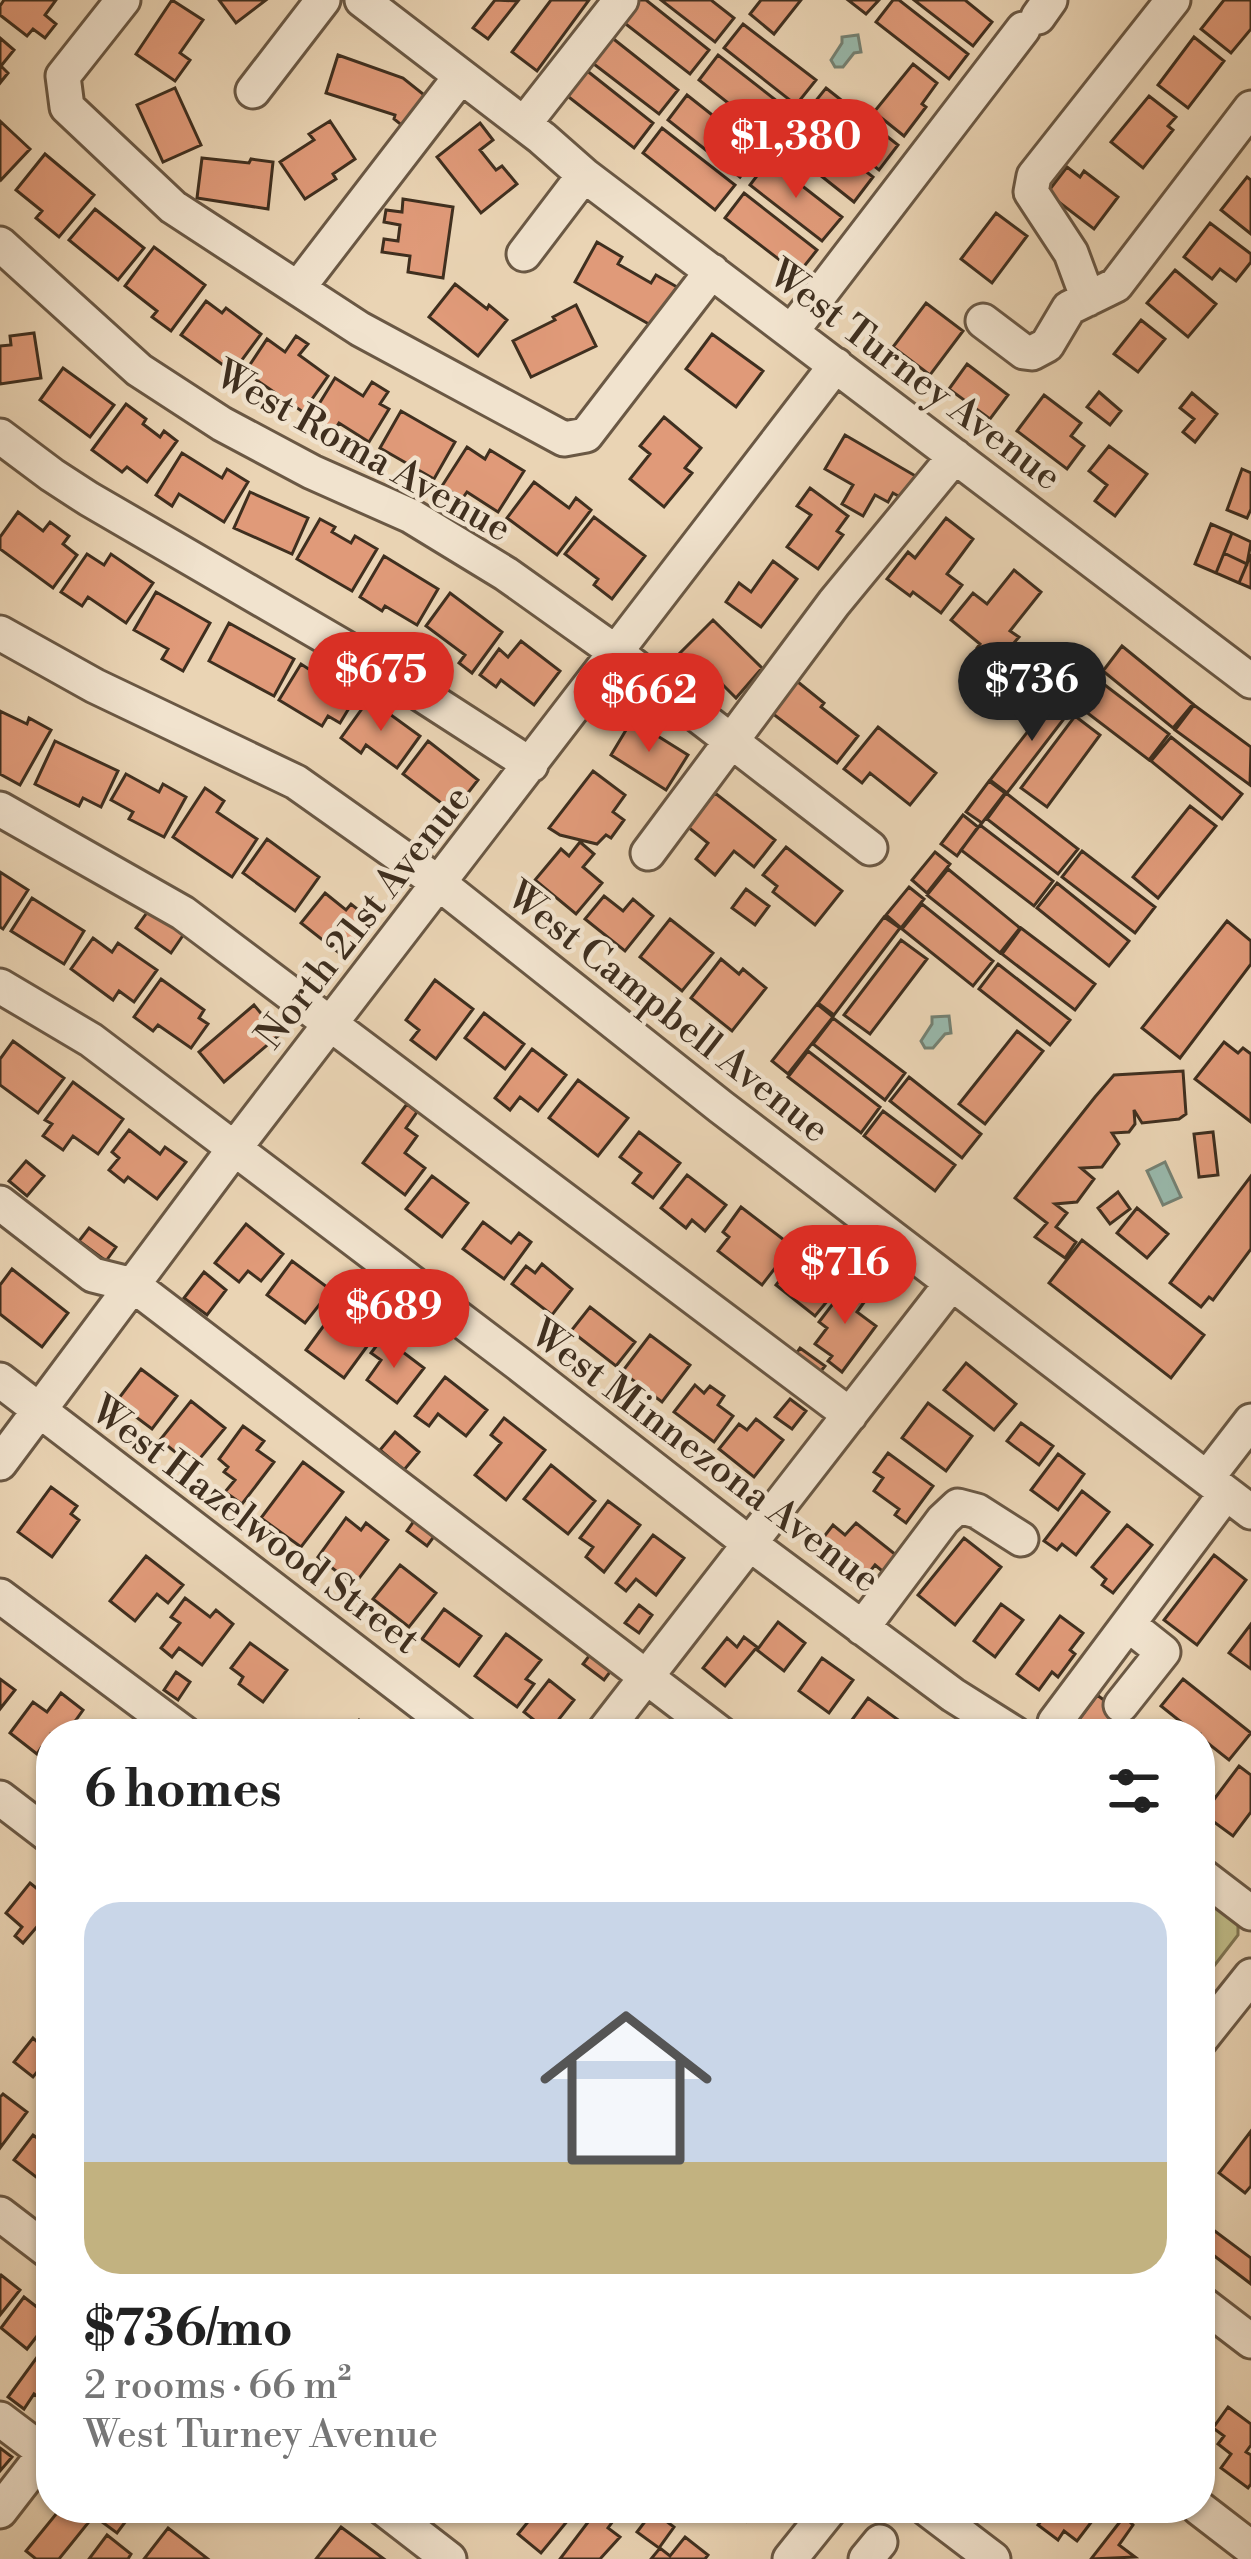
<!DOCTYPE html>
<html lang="en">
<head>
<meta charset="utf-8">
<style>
	body { margin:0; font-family:"Libre Bodoni",serif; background:#f2f2f2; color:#222; height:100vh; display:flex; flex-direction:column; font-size:45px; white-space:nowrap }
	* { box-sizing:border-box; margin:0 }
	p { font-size:39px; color:#767676 }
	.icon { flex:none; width:66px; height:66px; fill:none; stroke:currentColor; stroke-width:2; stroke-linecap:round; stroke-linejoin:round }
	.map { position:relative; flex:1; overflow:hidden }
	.drawer { position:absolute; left:36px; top:1719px; width:1179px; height:804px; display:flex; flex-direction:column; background:#fff; border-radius:48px; box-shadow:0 3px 9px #0004 }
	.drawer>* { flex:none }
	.price { position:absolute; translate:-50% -102px; padding:0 27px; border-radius:42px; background:#d93025; color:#fff; font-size:39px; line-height:78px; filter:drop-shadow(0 3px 6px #0008) }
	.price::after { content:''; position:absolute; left:50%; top:72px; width:36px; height:27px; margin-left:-18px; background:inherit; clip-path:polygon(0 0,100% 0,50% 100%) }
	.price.current { background:#222; color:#fff }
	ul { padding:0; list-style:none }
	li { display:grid; align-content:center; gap:24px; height:636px; padding:0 48px }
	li+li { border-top:3px solid #e0e0e0 }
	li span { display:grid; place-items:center; height:372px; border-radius:36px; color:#555 }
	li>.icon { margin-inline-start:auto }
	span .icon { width:216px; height:216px; fill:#fffc; stroke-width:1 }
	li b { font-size:51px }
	h2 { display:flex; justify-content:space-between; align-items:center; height:144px; padding:0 48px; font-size:51px }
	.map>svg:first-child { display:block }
</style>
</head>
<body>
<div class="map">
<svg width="1251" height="2559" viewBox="0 0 1251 2559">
	<rect width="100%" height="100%" fill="#ead4b4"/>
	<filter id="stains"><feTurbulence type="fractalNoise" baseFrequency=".00167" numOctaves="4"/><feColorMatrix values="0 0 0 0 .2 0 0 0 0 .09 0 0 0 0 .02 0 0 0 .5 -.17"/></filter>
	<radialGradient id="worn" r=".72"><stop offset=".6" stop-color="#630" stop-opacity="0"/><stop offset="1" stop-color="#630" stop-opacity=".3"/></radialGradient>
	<!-- green -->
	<path fill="#bfbb87" stroke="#7f7553" stroke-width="3" d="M1200 1888 1238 1920V1935L1200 1984Z"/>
	<!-- water -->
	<path fill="#98b8ab" stroke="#748173" stroke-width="3" d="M858 35 861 52 854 53 843 67H835L831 60 842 43V37Z
		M949 1016 951 1033 945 1034 933 1048H925L921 1041 932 1024V1017Z
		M1165 1162 1181 1197 1163 1205 1147 1171Z"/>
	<!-- building -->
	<path fill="#e09a79" stroke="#3f2f1f" stroke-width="3" d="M4 0H56L45 15 56 24 45 38 33 29 27 36 0 15V6Z
		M172 0 203 20 180 53 190 60 175 81 136 54Z
		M219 0H266L236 23Z
		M495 0 518 1 488 39 473 28Z
		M551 0H589L537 71 512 52Z
		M631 0H646L709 50 690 74 618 18Z
		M661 0H711L734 18 715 42Z
		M761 0H801L774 34 750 14Z
		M848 0H879L866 14Z
		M893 0H899L968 54 949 79 876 22Z
		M914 0H965L992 22 973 46Z
		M1224 0H1251V29L1231 53 1201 29Z
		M743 24 816 80 796 105 724 48Z
		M606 33 678 90 659 114 586 58Z
		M1194 37 1224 61 1188 108 1158 85Z
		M0 38 14 50 1 66 8 73 0 83Z
		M338 55 403 78 428 98 404 127 394 119 395 115 326 93Z
		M718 55 791 112 771 137 699 80Z
		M913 64 937 83 922 104 926 107 904 136 874 112Z
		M581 66 653 123 634 148 561 91Z
		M175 88 201 145 163 162 137 105Z
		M826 88 898 145 879 170 806 113Z
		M687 95 759 152 740 177 668 120Z
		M1149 96 1176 117 1168 126 1173 130 1143 168 1111 142Z
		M801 120 873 177 854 202 781 144Z
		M0 121 30 149 1 180 0 178Z
		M330 121 355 159 333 174 336 179 305 199 280 162 314 140 309 134Z
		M480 123 493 140 480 150 496 170 502 166 517 184 481 213 437 157Z
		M662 128 735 185 715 210 643 153Z
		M45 154 94 195 59 237 36 218 42 211 16 190Z
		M202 158 249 163 251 159 273 162 268 209 197 198Z
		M769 160 842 217 822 241 750 185Z
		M1067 167 1080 177 1084 171 1118 197 1094 229 1047 193Z
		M1247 177 1251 180V234L1221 210Z
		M744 193 817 250 798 274 725 218Z
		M403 199 453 207 443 278 408 272 410 256 382 252 384 239 398 241 400 225 384 222 386 210 402 212Z
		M95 209 144 248 118 280 69 240Z
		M996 213 1027 236 992 283 961 259Z
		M1210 223 1251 254V262L1236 281 1220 269 1212 279 1184 257Z
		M597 242 622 257 618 264 651 283 656 275 677 287 654 327 575 282Z
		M154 247 205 285 171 331 152 317 157 311 125 286Z
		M1175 270 1216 304 1188 337 1147 303Z
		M455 284 487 309 489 305 507 320 478 356 429 317Z
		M206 301 222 313 226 308 261 334 239 364 229 357 223 365 181 335Z
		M926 303 963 331 930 375 893 347Z
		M576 305 596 346 531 377 513 341 555 320 553 317Z
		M1141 320 1165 339 1138 372 1114 354Z
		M34 333 41 378 0 384V346L11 345 10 336Z
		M712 334 763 371 736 407 686 369Z
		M296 336 308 344 299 355 328 376 303 412 245 372 267 339 285 352Z
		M967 364 1008 395 990 419 949 389Z
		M63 368 114 405 90 437 40 400Z
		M335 378 363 396 372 382 388 392 380 404 389 409 369 442 339 423 334 431 311 417Z
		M1099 392 1121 411 1110 425 1087 407Z
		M1192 393 1217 414 1195 442 1183 432 1194 419 1180 408Z
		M1044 395 1081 423 1071 436 1084 446 1067 469 1017 431Z
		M126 404 146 419 143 424 160 437 164 431 177 441 147 482 127 467 122 472 92 450Z
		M401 411 455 442 434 479 380 448Z
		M664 417 701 448 685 468 692 473 664 507 630 479 650 454 640 446Z
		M845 435 919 478 907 501 893 493 888 502 875 495 863 516 842 504 853 485 825 469Z
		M1109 446 1147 474 1115 516 1095 501 1107 485 1089 471Z
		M467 447 485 459 490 450 524 471 498 512 467 492 462 499 442 486Z
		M182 453 222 478 227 469 248 482 224 522 179 494 172 506 156 495Z
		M1242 469 1251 473V509L1247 518 1227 510Z
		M534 482 569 508 576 498 591 510 557 555 507 518Z
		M810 488 848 516 837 531 843 535 818 569 787 547 811 515 797 506Z
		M250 492 308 518 292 554 234 528Z
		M18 512 43 531 50 522 69 536 63 544 77 555 53 588 0 549V537Z
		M594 517 645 556 612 599 594 585 598 579 565 554Z
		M946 518 973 539 947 574 962 585 941 613 913 592 910 596 887 579 908 552 915 558Z
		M320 519 335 527 332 532 351 543 355 536 377 549 352 591 297 559Z
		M1211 524 1232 533 1216 573 1195 564Z
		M1232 533 1251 542 1247 564 1224 553Z
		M1224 553 1247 564 1239 583 1216 573Z
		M87 554 104 565 111 554 153 583 126 623 88 597 82 606 61 592Z
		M1251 554V588L1239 583Z
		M384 556 438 589 417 625 385 606 382 611 360 597Z
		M773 561 797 579 761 627 726 602 739 583 751 592Z
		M1014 570 1041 592 1010 631 1019 637 996 664 977 648 980 644 951 620 973 593 987 604Z
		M156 592 210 623 183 671 162 659 168 649 134 630Z
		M450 593 502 632 472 673 459 663 465 655 426 626Z
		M713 620 762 668 736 698 704 666 699 671 680 653Z
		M229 623 294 659 274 696 209 661Z
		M521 641 560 671 534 705 501 680 496 687 480 675 499 649 508 657Z
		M1122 646 1193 704 1173 728 1103 671Z
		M330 661 352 674 347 682 360 690 340 723 328 716 322 726 279 700 301 664 321 677Z
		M793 678 824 703 821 707 858 736 837 763 768 710Z
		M1097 679 1169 734 1149 760 1077 705Z
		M1057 694 1073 707 1007 793 990 780Z
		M369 699 420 736 397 768 366 745 361 753 341 738Z
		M1194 705 1251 747 1250 785 1175 730Z
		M0 711 27 724 29 718 51 730 20 785 0 774Z
		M1075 716 1100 735 1047 807 1021 788Z
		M632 720 688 755 666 790 611 755Z
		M878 727 936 773 910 805 870 773 862 783 844 769Z
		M1171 737 1242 794 1222 819 1151 761Z
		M55 741 118 771 101 807 83 798 79 806 35 784Z
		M428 741 478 780 453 812 403 774Z
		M593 771 625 795 613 812 624 820 611 838 606 835 597 844 560 835 549 828Z
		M126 774 159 792 163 784 186 797 164 837 129 819 133 812 111 800Z
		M989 781 1005 793 982 823 966 812Z
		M205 788 224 801 217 812 257 839 232 877 173 837Z
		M715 793 775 840 754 867 734 851 715 875 696 859 708 843 688 827Z
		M1006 793 1078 849 1058 874 987 819Z
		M1190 806 1216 826 1158 898 1133 877Z
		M963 815 978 827 957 856 941 844Z
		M980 825 1053 881 1034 906 961 850Z
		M267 839 319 877 295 911 243 873Z
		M580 842 594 854 583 867 602 883 576 914 535 880 561 849 569 856Z
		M786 847 842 891 815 925 773 892 777 886 763 875Z
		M1082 851 1155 907 1135 933 1062 877Z
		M935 852 950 864 927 893 912 880Z
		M948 869 1020 928 1000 953 927 895Z
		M0 872 28 890 3 929 0 927Z
		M1057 883 1129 941 1109 966 1037 908Z
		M909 887 924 899 901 928 886 915Z
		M746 889 769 906 755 925 732 908Z
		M325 893 346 910 351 904 371 920 343 956 301 923Z
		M604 896 623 911 633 899 653 916 625 951 585 919Z
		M32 898 84 931 64 964 11 931Z
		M922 904 993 961 973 986 902 929Z
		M151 907 186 931 171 953 136 928Z
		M884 917 900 928 834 1015 818 1003Z
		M670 919 713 953 682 991 640 957Z
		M1227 921 1251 941V964L1180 1058 1142 1028Z
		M1021 928 1095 984 1075 1010 1002 954Z
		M93 938 112 952 118 943 157 970 134 1002 119 991 113 1000 71 969Z
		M901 940 927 959 870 1034 844 1015Z
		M721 959 739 974 743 969 766 988 732 1031 691 998Z
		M998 964 1070 1020 1050 1045 979 989Z
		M161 979 204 1010 199 1018 208 1024 191 1048 158 1025 153 1031 134 1017Z
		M435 980 473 1009 436 1059 411 1040 419 1030 406 1020Z
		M817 1004 833 1017 788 1074 772 1061Z
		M254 1005 279 1035 224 1082 199 1052Z
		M484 1013 524 1044 505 1069 465 1038Z
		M833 1018 905 1073 885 1100 813 1044Z
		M1017 1031 1043 1051 985 1124 959 1104Z
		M13 1041 64 1078 38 1113 0 1085V1059Z
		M1224 1042 1238 1053 1243 1048 1251 1054V1122L1195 1079Z
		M532 1049 566 1075 538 1111 520 1097 510 1110 495 1098Z
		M808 1051 880 1107 861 1133 788 1077Z
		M1183 1071 1186 1114 1179 1119 1142 1123 1134 1110 1135 1124 1129 1132 1112 1133 1119 1144 1102 1167 1081 1168 1094 1179 1077 1202 1055 1204 1067 1213 1056 1227 1076 1242 1065 1258 1035 1237 1047 1223 1015 1198 1095 1097 1114 1075Z
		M909 1077 981 1134 962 1158 890 1101Z
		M578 1080 628 1118 598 1156 549 1118Z
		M73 1082 123 1119 98 1154 73 1136 63 1150 43 1136 52 1124 45 1120Z
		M407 1104 417 1112 406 1128 417 1136 405 1153 425 1168 405 1195 363 1163Z
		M883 1111 955 1165 935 1191 864 1136Z
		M129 1130 160 1154 165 1147 186 1162 157 1199 128 1177 124 1182 109 1170 119 1158 112 1152Z
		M639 1132 680 1163 653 1198 633 1183 641 1173 620 1157Z
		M1213 1132 1218 1175 1199 1177 1194 1134Z
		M26 1161 44 1176 27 1196 9 1181Z
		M687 1175 726 1205 705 1231 692 1220 686 1228 661 1208Z
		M432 1176 468 1203 442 1237 406 1209Z
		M1251 1176V1249L1213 1300 1209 1297 1201 1307 1170 1283Z
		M1118 1192 1130 1209 1110 1224 1098 1208Z
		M741 1207 792 1246 762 1285 718 1251 729 1237 723 1232Z
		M1137 1208 1168 1234 1147 1258 1117 1233Z
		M483 1222 511 1243 519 1233 531 1242 504 1279 463 1249Z
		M246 1224 283 1254 261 1281 248 1271 239 1282 215 1263Z
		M89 1228 116 1247 106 1261 79 1241Z
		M1082 1240 1204 1335 1171 1378 1049 1283Z
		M799 1256 838 1288 815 1316 776 1285Z
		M292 1261 331 1290 305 1323 267 1295Z
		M542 1264 572 1289 552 1315 512 1284 526 1266 535 1273Z
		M12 1269 68 1313 42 1347 0 1314V1285Z
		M204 1272 226 1290 207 1315 184 1298Z
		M851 1280 870 1294 857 1312 876 1326 842 1372 828 1361 832 1356 815 1344 827 1328 819 1322Z
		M341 1302 379 1330 344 1378 306 1350Z
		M590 1307 635 1342 616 1366 571 1331Z
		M650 1335 690 1365 662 1402 622 1372Z
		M383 1337 424 1368 397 1403 367 1380 381 1360 371 1353Z
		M800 1348 825 1366 815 1379 791 1361Z
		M966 1363 1016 1404 994 1430 944 1390Z
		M141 1369 177 1396 152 1429 116 1402Z
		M445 1377 487 1410 466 1436 438 1414 429 1426 415 1416Z
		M695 1385 704 1393 710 1386 724 1396 718 1405 733 1416 714 1442 674 1412Z
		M790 1399 806 1411 792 1429 775 1417Z
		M191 1401 225 1428 197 1462 187 1454 184 1459 160 1440Z
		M928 1403 972 1436 946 1471 902 1438Z
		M504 1418 545 1450 506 1500 475 1475 501 1443 491 1435Z
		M756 1419 783 1440 754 1477 719 1449 739 1424 747 1430Z
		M1021 1423 1053 1446 1039 1465 1007 1441Z
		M243 1426 264 1441 257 1450 274 1462 242 1504 225 1492 235 1480 224 1472 228 1467 219 1459Z
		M395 1432 419 1452 404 1470 380 1450Z
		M888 1453 933 1486 906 1523 895 1515 899 1509 874 1491 883 1478 874 1472Z
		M1058 1454 1084 1474 1058 1510 1031 1490Z
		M303 1462 343 1492 301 1547 261 1518Z
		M551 1465 595 1501 568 1534 524 1499Z
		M51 1487 77 1506 71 1514 79 1520 52 1557 18 1532Z
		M1082 1491 1109 1512 1076 1555 1062 1544 1057 1550 1044 1541Z
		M608 1501 640 1525 604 1572 586 1557 593 1547 580 1538Z
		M421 1511 441 1527 427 1546 407 1531Z
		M346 1518 361 1530 366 1523 388 1540 354 1585 318 1557Z
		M856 1523 901 1559 887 1575 875 1565 864 1579 819 1543 833 1525 845 1535Z
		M1127 1525 1152 1545 1113 1593 1102 1585 1106 1579 1092 1567Z
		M653 1535 684 1558 656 1595 636 1579 626 1591 616 1583Z
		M964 1538 1001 1567 955 1625 918 1595Z
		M1214 1555 1246 1580 1197 1645 1164 1620Z
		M146 1556 183 1585 168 1603 157 1594 135 1621 110 1601Z
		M400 1565 436 1593 409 1627 373 1599Z
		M185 1598 210 1617 216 1610 233 1624 202 1665 179 1648 172 1657 161 1648 180 1623 171 1617Z
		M1001 1604 1023 1620 995 1657 974 1641Z
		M639 1605 652 1615 639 1633 625 1623Z
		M444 1609 481 1636 459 1666 422 1639Z
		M1060 1616 1083 1633 1070 1650 1075 1654 1058 1677 1052 1672 1039 1690 1017 1674Z
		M778 1622 805 1643 784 1671 757 1650Z
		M1251 1624V1669L1229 1653Z
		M506 1634 541 1660 526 1679 534 1684 517 1707 475 1676Z
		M744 1637 757 1647 725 1686 703 1668 727 1638 737 1647Z
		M250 1643 287 1670 263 1702 239 1684 243 1677 231 1668Z
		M595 1648 616 1664 604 1680 583 1664Z
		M822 1658 853 1680 829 1713 799 1691Z
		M176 1672 190 1682 178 1700 164 1690Z
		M0 1679 15 1690 0 1709Z
		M1183 1679 1251 1733 1229 1760 1200 1737V1734H1196L1161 1706Z
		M549 1680 574 1700 549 1732 524 1712Z
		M61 1693 83 1710 66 1734H51L50 1755 41 1748 37 1754 10 1733 33 1702 47 1712Z
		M1097 1695 1134 1722 1125 1734H1093L1077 1722Z
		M868 1698 908 1727 903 1734H854L846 1728Z
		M359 1720 375 1732 378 1728 386 1734H348Z
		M1239 1766 1251 1775V1812L1233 1836 1203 1814Z
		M30 1883 40 1891 42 1888 51 1895V1926L49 1928 41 1922 23 1943 15 1936 22 1927 6 1913Z
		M33 2038 51 2055 33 2077 14 2062Z
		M3 2094 27 2112 0 2148V2097Z
		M1251 2131V2186L1245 2193 1219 2173Z
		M33 2135 51 2148V2166L40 2180 14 2160Z
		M1200 2220 1251 2258V2284L1200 2245Z
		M1 2275 20 2290 0 2315V2276Z
		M24 2297 51 2318 27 2349 1 2328Z
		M51 2338V2388L42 2400 34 2394 24 2409 8 2397Z
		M1228 2407 1251 2424V2445L1246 2452 1251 2455V2484L1248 2488 1221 2468 1231 2454 1218 2444 1224 2436 1213 2428Z
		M0 2448 12 2457 0 2471Z
		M61 2508H69L88 2523 59 2559H36L26 2551Z
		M83 2508H135V2509L117 2533Z
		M545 2508H578L541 2553 518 2534 536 2512 540 2515Z
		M730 2508H756L746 2521Z
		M1051 2508H1102L1077 2541 1064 2531 1058 2540 1038 2525Z
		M1115 2508 1136 2509 1128 2520 1133 2525 1119 2545 1135 2557 1091 2559 1119 2523 1110 2514Z
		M598 2509 613 2521 608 2528 620 2537 600 2559H560Z
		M653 2511 674 2527 659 2548 637 2532Z
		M341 2527 384 2559H316Z
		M168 2528 208 2559H144Z
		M107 2535 131 2554 128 2559H89Z
		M685 2537 708 2555 705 2559H651L660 2548 670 2556Z"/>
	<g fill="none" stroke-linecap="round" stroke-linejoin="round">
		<!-- minor casing -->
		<g stroke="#6a5844" stroke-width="39">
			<path id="minor" d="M123 0 63 76 67 107 173 207 360 329 564 439 586 435 712 271
				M362 0 542 138 584 175 1251 681
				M1038 17 1050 0
				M253 91 323 0
				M524 124 621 0
				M0 244 139 370 222 424 312 472 411 516 506 574 617 653 870 848
				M524 254 584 175
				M298 288 461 76
				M1088 299 1071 253 1031 192 1034 176 1173 0
				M983 321 1024 352 1032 353 1047 345 1069 308 1116 285 1251 108
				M791 332 1023 29
				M0 436 52 475 89 499 390 674 531 765
				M0 633 95 686 296 782 440 884 721 1107 1251 1512
				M0 809 183 913 850 1415
				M648 853 834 603 955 456
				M0 986 91 1040 519 1364 750 1544 953 1695 1015 1734
				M0 1203 93 1275 133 1285 721 1734
				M0 1380 462 1734
				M0 1463 234 1149 836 365
				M1207 1478 1251 1421
				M0 1596 185 1734
				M862 1628 943 1520 958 1506 977 1511 1021 1539
				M1121 1705 1163 1652 1129 1625
				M1055 1722 1226 1493
				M602 1734 951 1284
				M0 1798 51 1837
				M1200 1874 1251 1913
				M1200 2040 1251 1976
				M0 2214 51 2253
				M1200 2302 1251 2341
				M0 2419 45 2453
				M383 2508 449 2559
				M926 2508 993 2559
				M1199 2508 1251 2548
				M0 2511 51 2445
				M790 2559 831 2508
				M866 2559 880 2542"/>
		</g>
		<!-- minor -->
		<use href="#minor" stroke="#f1e3ce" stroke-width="33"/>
	</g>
	<g text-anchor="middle" stroke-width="9" stroke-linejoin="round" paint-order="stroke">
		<!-- street labels -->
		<g font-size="39" fill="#3f2f1f" stroke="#f1e3ce">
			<text transform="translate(916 374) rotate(37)" y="14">West Turney Avenue</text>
			<text transform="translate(364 450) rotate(29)" y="14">West Roma Avenue</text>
			<text transform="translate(362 916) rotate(-52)" y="14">North 21st Avenue</text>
			<text transform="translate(669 1011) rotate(38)" y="14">West Campbell Avenue</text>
			<text transform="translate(706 1455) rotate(37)" y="14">West Minnezona Avenue</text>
			<text transform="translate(256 1524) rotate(37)" y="14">West Hazelwood Street</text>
		</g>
	</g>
	<rect width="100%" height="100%" filter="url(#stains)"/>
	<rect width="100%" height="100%" fill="url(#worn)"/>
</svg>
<b class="price" style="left:796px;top:201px">$1,380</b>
<b class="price" style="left:381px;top:734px">$675</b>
<b class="price current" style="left:1032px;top:744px">$736</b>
<b class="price" style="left:649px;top:755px">$662</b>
<b class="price" style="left:845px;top:1327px">$716</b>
<b class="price" style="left:394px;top:1371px">$689</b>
<section class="drawer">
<h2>6 homes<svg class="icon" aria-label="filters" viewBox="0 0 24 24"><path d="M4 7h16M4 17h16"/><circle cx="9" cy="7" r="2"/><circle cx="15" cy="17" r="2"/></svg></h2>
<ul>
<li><span style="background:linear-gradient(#c9d6e8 70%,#c2b280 0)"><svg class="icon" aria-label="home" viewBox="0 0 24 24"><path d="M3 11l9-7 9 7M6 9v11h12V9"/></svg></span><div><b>$736/mo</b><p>2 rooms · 66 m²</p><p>West Turney Avenue</p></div></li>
</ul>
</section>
</div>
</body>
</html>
